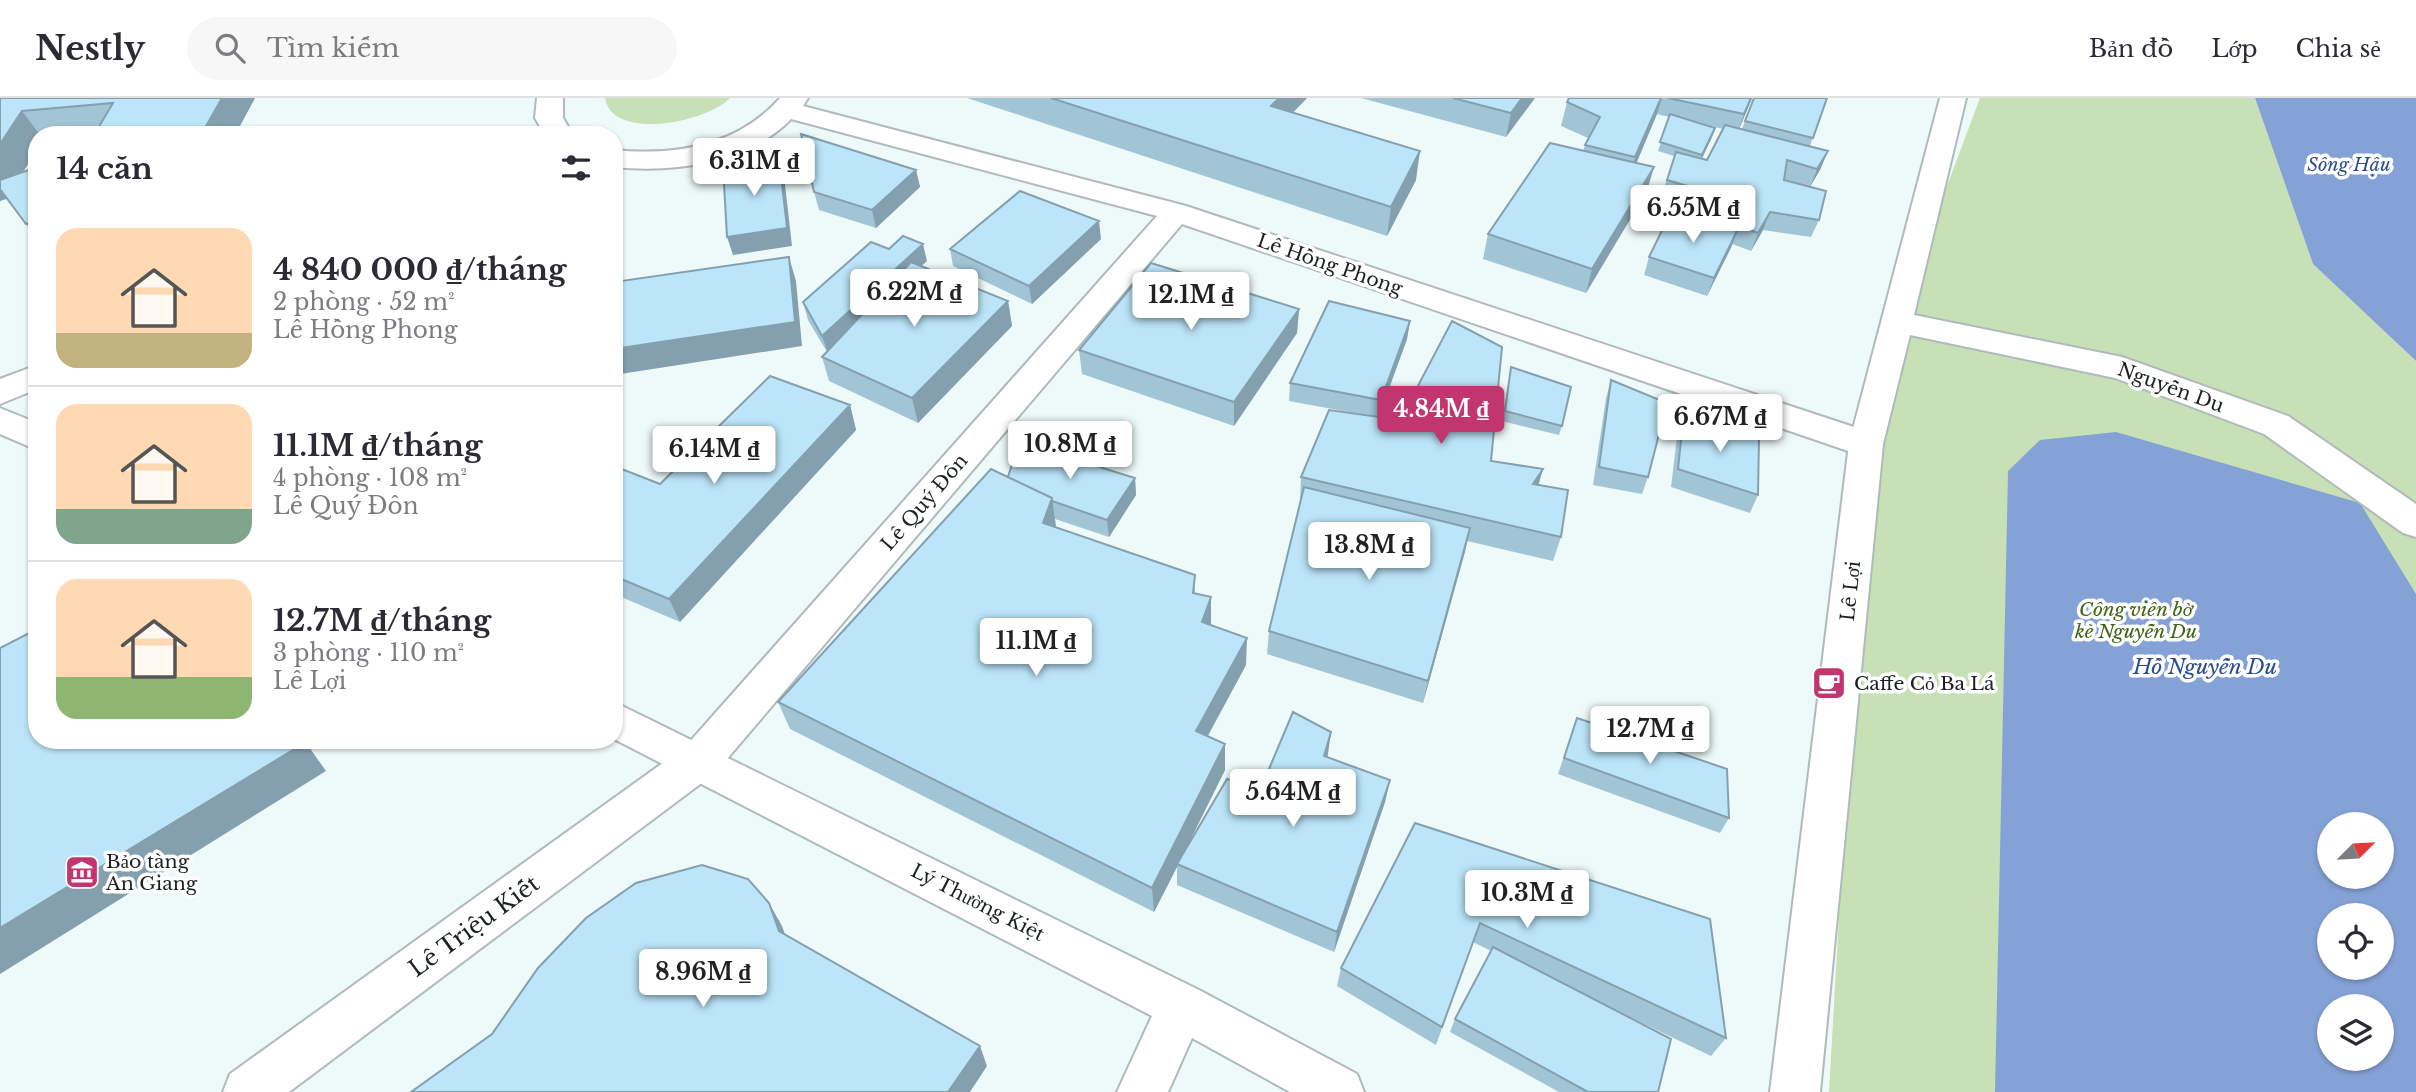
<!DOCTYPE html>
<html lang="vi">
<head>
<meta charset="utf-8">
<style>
	body { margin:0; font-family:"Libre Baskerville",serif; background:#f7f7f7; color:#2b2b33; height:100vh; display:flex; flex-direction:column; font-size:26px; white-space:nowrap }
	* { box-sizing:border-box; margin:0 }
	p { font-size:23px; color:#7c7c81 }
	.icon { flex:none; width:38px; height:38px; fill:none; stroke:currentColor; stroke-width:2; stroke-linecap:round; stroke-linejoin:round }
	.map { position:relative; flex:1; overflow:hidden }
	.drawer { position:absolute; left:28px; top:28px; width:595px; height:623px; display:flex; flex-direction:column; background:#fff; border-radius:28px; box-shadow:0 2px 5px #0004 }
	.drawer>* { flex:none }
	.needle { width:46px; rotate:66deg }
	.buttons { position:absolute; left:2317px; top:714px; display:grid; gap:14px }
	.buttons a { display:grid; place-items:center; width:77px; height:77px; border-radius:50%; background:#fff; box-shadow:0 2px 5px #0004; font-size:35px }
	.price { position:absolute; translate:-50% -60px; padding:0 16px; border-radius:7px; background:#fff; color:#222; font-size:23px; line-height:46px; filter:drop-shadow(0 2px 4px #0008) }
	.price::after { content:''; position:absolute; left:50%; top:42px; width:21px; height:16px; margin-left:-10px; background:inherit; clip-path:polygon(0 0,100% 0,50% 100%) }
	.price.on { background:#c1366e; color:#fff }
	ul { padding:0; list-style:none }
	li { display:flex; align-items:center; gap:21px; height:175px; padding:0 28px }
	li+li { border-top:2px solid #e1e1e2 }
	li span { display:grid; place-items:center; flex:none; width:196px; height:140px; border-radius:21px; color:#555 }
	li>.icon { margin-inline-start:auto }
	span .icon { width:84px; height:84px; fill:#fffc; stroke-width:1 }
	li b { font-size:30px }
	h2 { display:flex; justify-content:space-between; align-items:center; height:84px; padding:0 28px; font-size:30px }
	header { display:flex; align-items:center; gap:42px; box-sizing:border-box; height:98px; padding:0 35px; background:#fff; border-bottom:2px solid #e1e1e2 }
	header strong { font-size:33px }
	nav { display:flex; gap:38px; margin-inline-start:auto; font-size:24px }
	.search { width:490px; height:63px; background:#f7f7f7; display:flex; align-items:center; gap:18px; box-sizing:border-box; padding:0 24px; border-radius:38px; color:#7c7c81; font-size:26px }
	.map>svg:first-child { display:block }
</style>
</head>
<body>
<header>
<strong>Nestly</strong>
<div class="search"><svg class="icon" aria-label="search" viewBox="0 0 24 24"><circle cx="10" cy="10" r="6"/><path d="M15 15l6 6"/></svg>Tìm kiếm</div>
<nav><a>Bản đồ</a><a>Lớp</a><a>Chia sẻ</a></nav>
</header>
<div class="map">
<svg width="2416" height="994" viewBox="0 0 2416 994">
	<rect width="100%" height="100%" fill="#eefaf9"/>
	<!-- green -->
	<path fill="#c8e0b5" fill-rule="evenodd" d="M605 0H730C708 24 612 44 605 0Z
		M1980 0H2255L2313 166 2416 263V994H1829L1866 346 1896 224ZM2329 726H2382V779H2329ZM2329 817H2382V870H2329ZM2329 908H2382V961H2329Z"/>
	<!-- water -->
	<path fill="#85a2d7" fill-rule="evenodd" d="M2255 0H2416V263L2313 166Z
		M2116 334 2360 405 2416 496V994H1995L2008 373 2040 342ZM2329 726H2382V779H2329ZM2329 817H2382V870H2329ZM2329 908H2382V961H2329Z"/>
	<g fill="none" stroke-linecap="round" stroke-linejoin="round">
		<!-- street casing -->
		<g stroke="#afbaba" stroke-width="4">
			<path id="street" d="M1940 0H1966L1914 217 2122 259 2288 318 2416 406V439L2403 435 2264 336 2115 280 1910 237 1883 346 1820 994H1770L1849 346Z
				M0 310 37 325V352L0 336Z
				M614 604 1199 892 1357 976 1364 994H1290L1192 940 1168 994H1117L1152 918 614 641Z"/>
		</g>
		<!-- secondary casing -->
		<g stroke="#afbaba" stroke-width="4">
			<path id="secondary" d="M537 0H563V20L573 37H545L535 20Z
				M780 0H808L803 8 1186 108 1878 337 1883 346 1878 355 1866 358 1854 355 1182 126 715 675 289 994H223L230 976 685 649 1157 118 791 21C747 66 674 75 614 69V52C675 58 738 48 780 0Z
				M37 267V291L0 306V281Z"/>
		</g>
		<!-- street -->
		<use href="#street" fill="#fff" fill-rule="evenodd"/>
		<!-- secondary -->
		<use href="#secondary" fill="#fff" fill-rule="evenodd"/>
	</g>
	<!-- wall -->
	<path fill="#a2c5d6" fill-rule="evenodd" d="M0 0H255L235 37H37V52L23 74 37 69V139L7 101 0 103Z
		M967 0H1307L1293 15 1416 82 1387 138Z
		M1361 0H1535L1506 39Z
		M1569 0H1752L1739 31H1742L1754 0H1827L1810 48 1821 70 1810 89 1784 81V82L1819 122 1811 139 1763 132 1751 153 1732 146 1707 198 1644 177 1649 159 1676 104 1661 100 1674 58 1658 53 1669 19 1657 16 1636 65 1647 93 1586 195 1483 161 1488 136 1583 53 1588 40 1561 28 1567 4ZM1702 26 1723 31 1707 62 1702 61 1712 39 1715 30Z
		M916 72 920 89 876 130 819 112 814 94Z
		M1101 141 1032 206 953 168 950 151Z
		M889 151 927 163 921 168 1008 203 1012 228 918 325 829 283 822 259 827 254 808 222 803 204Z
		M1299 211 1297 235 1234 328 1082 276 1079 252Z
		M1410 223 1407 241 1379 319 1491 363 1543 371 1538 387 1561 439 1553 463 1467 443 1423 605 1267 556 1269 533 1301 404 1300 403 1301 379 1354 315 1289 303 1290 285Z
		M1511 269 1562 328 1559 337 1502 323Z
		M1611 282 1648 379 1642 396 1593 387 1606 300Z
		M850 307 856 332 680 524 614 496V368L660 386Z
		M1684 314 1758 397 1750 415 1671 389 1678 331Z
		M1008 379 1135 380 1136 397 1109 439 1055 421 1056 429 1195 477V496L1211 527 1246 567 1208 638 1225 672 1185 752 1261 690 1328 656 1327 659 1390 682 1385 704 1334 854 1177 787V769L1154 814 790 631 778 604Z
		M1577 620 1729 720 1720 735 1558 676Z
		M1415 725 1726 940 1711 958 1615 912 1658 994H1559L1450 934 1455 921 1491 853 1473 844 1436 947 1337 888 1341 870Z"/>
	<!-- shaded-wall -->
	<path fill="#84a0ae" d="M222 0H255L235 37H201Z
		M1279 0H1307L1270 37 1271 8Z
		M1522 0H1535L1506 39 1511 15Z
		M1661 0H1662L1657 16 1629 83 1635 59Z
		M1751 0H1752L1738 34 1744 16Z
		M22 13 40 37H37V52L17 83 25 93 0 103V46Z
		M1715 30 1712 39 1699 66 1702 57Z
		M1420 53 1416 82 1387 138 1391 109Z
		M1828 53 1821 70 1810 89 1817 71Z
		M779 60 784 78 792 148 733 157 727 139Z
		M1654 69 1647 93 1586 195 1592 171Z
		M916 72 920 89 876 130 872 112Z
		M1770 114 1763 132 1751 153 1758 135Z
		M37 121V139L26 126Z
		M1099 123 1101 141 1032 206 1029 188Z
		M1737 133 1731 150 1707 198 1714 180Z
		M923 146 927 163 828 255 822 238Z
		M789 159 796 183 802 248 614 277V251Z
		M1008 203 1012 228 918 325 912 300Z
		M1299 211 1297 235 1234 328V304Z
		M1410 223 1407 241 1378 320 1381 302Z
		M850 307 856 332 680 524 669 501Z
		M1543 371 1536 395 1533 386Z
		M1135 380 1136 397 1109 439 1107 422Z
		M1052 400 1056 429 1047 453 1043 425Z
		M1470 430 1465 454 1423 605 1428 583Z
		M1211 499V526L1202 552V524Z
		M1247 540 1246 567 1196 659V633Z
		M1331 634 1328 656 1321 679 1324 658Z
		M297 642H304L326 673 0 876V830Z
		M1225 646V672L1178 767 1177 766V769L1154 814 1152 790Z
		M1390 682 1385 704 1334 854 1337 834Z
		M769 805 782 828 792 856 779 833Z
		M980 948 987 968 970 994H948Z"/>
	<!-- building -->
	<path fill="#bce5f9" stroke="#84a0ae" stroke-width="2" d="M0 0H222L201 37H94L113 5 22 13 0 46Z
		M1051 0H1279L1271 8 1420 53 1391 109Z
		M1453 0H1522L1511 15Z
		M1569 0H1661L1635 59 1585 47 1600 19 1567 4Z
		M1668 0H1751L1744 16Z
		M1754 0H1827L1813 40 1745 23Z
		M1670 16 1715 30 1702 57 1660 44Z
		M1725 27 1828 53 1817 71 1787 62 1784 82 1826 93 1819 122 1770 114 1758 135 1674 105 1691 89 1667 82 1676 54 1707 62Z
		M801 36 916 72 872 112 814 94Z
		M1550 45 1654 69 1592 171 1488 136Z
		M779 60 787 130 727 139 723 68Z
		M37 69V121L26 126 0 91V82Z
		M1020 93 1099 123 1029 188 950 151Z
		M1671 114 1737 133 1714 180 1649 159Z
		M903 138 923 146 822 238 803 204 871 144 889 151Z
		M789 159 795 224 614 251V184Z
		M911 164 1008 203 912 300 822 259Z
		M1151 165 1299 211 1234 304 1079 252Z
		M1329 203 1410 223 1381 302 1290 285Z
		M1452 223 1502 249 1491 363 1543 371 1533 386 1568 392 1561 439 1301 379 1329 312 1400 322Z
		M1511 269 1571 289 1562 328 1505 313Z
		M770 278 850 307 669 501 614 478V368L660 386Z
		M1611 282 1667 305 1648 379 1599 369Z
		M1684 314 1759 340 1758 397 1678 371Z
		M1019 344 1135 380 1107 422 1052 403V400L1008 379Z
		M991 371 1052 400 1043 425 1195 477 1193 495 1211 499 1202 524 1247 540 1196 633 1225 646 1152 790 778 604Z
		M1304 389 1470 430 1428 583 1269 533Z
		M37 531V642H297L301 647 0 830V550Z
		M1293 614 1331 634 1324 658 1390 682 1337 834 1177 766 1227 681 1261 690Z
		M1577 620 1727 671 1729 720 1564 660Z
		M1415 725 1710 821 1726 940 1480 825 1442 929 1341 870Z
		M702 767 748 781 769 805 779 833 980 948 948 994H411L492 936 538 870 586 820 636 785Z
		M1493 849 1671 941 1658 994H1588L1455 921Z"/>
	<!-- icons -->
	<defs>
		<g id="cafe-square" transform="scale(1.75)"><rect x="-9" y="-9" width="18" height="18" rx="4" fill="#c1366e" stroke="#fff"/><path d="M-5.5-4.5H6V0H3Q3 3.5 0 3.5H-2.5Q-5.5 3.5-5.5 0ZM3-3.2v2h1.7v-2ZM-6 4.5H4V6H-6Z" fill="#fff"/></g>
		<g id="museum-square" transform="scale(1.75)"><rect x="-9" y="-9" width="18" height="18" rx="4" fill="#c1366e" stroke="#fff"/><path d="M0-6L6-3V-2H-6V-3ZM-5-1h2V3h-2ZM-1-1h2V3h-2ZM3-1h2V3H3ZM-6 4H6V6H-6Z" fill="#fff"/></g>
	</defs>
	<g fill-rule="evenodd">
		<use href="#cafe-square" x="1829" y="585"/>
		<use href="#museum-square" x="82" y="774"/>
	</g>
	<g text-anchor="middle" stroke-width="7" stroke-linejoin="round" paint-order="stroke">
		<!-- far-water labels -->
		<g font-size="18" font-style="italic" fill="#2b4c8d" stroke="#fff">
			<text x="2349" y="73">Sông Hậu</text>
		</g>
		<!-- street labels -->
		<g font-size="19" fill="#1c2121" stroke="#fff">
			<text transform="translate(1330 166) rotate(19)" y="7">Lê Hồng Phong</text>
			<text transform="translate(2171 289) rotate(20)" y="7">Nguyễn Du</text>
			<text transform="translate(924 404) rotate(-49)" y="7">Lê Quý Đôn</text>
			<text transform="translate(1850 493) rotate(-84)" y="7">Lê Lợi</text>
			<text transform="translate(978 804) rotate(27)" y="7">Lý Thường Kiệt</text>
		</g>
		<!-- park labels -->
		<g font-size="19" font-style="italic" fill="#406413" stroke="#fff">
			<text x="2136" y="518">Công viên bờ<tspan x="2136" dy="22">kè Nguyễn Du</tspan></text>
		</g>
		<!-- poi labels -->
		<g font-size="19" fill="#1c2121" stroke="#fff" text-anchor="start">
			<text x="1854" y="592">Caffe Cỏ Ba Lá</text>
			<text x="106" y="770">Bảo tàng<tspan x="106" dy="22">An Giang</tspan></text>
		</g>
		<!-- water labels -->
		<g font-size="21" font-style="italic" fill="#2b4c8d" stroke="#fff">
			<text x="2205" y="576">Hồ Nguyễn Du</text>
		</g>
		<!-- near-street labels -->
		<g font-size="23" fill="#1c2121" stroke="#fff">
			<text transform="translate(474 828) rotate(-36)" y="8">Lê Triệu Kiết</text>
		</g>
	</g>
</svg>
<div class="buttons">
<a><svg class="needle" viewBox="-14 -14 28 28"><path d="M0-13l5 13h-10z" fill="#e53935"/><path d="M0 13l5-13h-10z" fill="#7c7c81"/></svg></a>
<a><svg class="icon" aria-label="locate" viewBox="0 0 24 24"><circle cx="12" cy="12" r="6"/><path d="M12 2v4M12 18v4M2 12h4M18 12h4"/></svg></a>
<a><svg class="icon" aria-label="layers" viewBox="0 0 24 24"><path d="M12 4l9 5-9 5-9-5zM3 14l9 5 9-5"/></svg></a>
</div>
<b class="price" style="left:754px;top:100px">6.31M ₫</b>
<b class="price" style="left:1693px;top:147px">6.55M ₫</b>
<b class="price" style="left:914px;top:231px">6.22M ₫</b>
<b class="price" style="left:1191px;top:234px">12.1M ₫</b>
<b class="price on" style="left:1441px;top:348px">4.84M ₫</b>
<b class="price" style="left:1720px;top:356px">6.67M ₫</b>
<b class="price" style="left:1070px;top:383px">10.8M ₫</b>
<b class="price" style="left:714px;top:388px">6.14M ₫</b>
<b class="price" style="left:1369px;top:484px">13.8M ₫</b>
<b class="price" style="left:1036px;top:580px">11.1M ₫</b>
<b class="price" style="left:1650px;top:668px">12.7M ₫</b>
<b class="price" style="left:1293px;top:731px">5.64M ₫</b>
<b class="price" style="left:1527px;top:832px">10.3M ₫</b>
<b class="price" style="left:703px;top:911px">8.96M ₫</b>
<section class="drawer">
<h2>14 căn<svg class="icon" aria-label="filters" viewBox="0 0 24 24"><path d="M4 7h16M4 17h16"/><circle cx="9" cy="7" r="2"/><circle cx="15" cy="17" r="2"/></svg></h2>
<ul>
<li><span style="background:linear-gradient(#ffd9b3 75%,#c2b280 0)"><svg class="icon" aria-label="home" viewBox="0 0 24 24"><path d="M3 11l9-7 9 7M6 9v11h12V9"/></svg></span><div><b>4 840 000 ₫/tháng</b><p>2 phòng · 52 m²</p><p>Lê Hồng Phong</p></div></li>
<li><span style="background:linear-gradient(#ffd9b3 75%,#7fa58c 0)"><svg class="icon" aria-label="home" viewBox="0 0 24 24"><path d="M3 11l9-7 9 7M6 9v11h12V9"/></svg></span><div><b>11.1M ₫/tháng</b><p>4 phòng · 108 m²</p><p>Lê Quý Đôn</p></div></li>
<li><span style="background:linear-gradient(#ffd9b3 70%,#8fb573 0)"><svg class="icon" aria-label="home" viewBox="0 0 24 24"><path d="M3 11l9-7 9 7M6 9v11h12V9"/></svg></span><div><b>12.7M ₫/tháng</b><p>3 phòng · 110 m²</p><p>Lê Lợi</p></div></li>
</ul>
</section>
</div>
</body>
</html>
